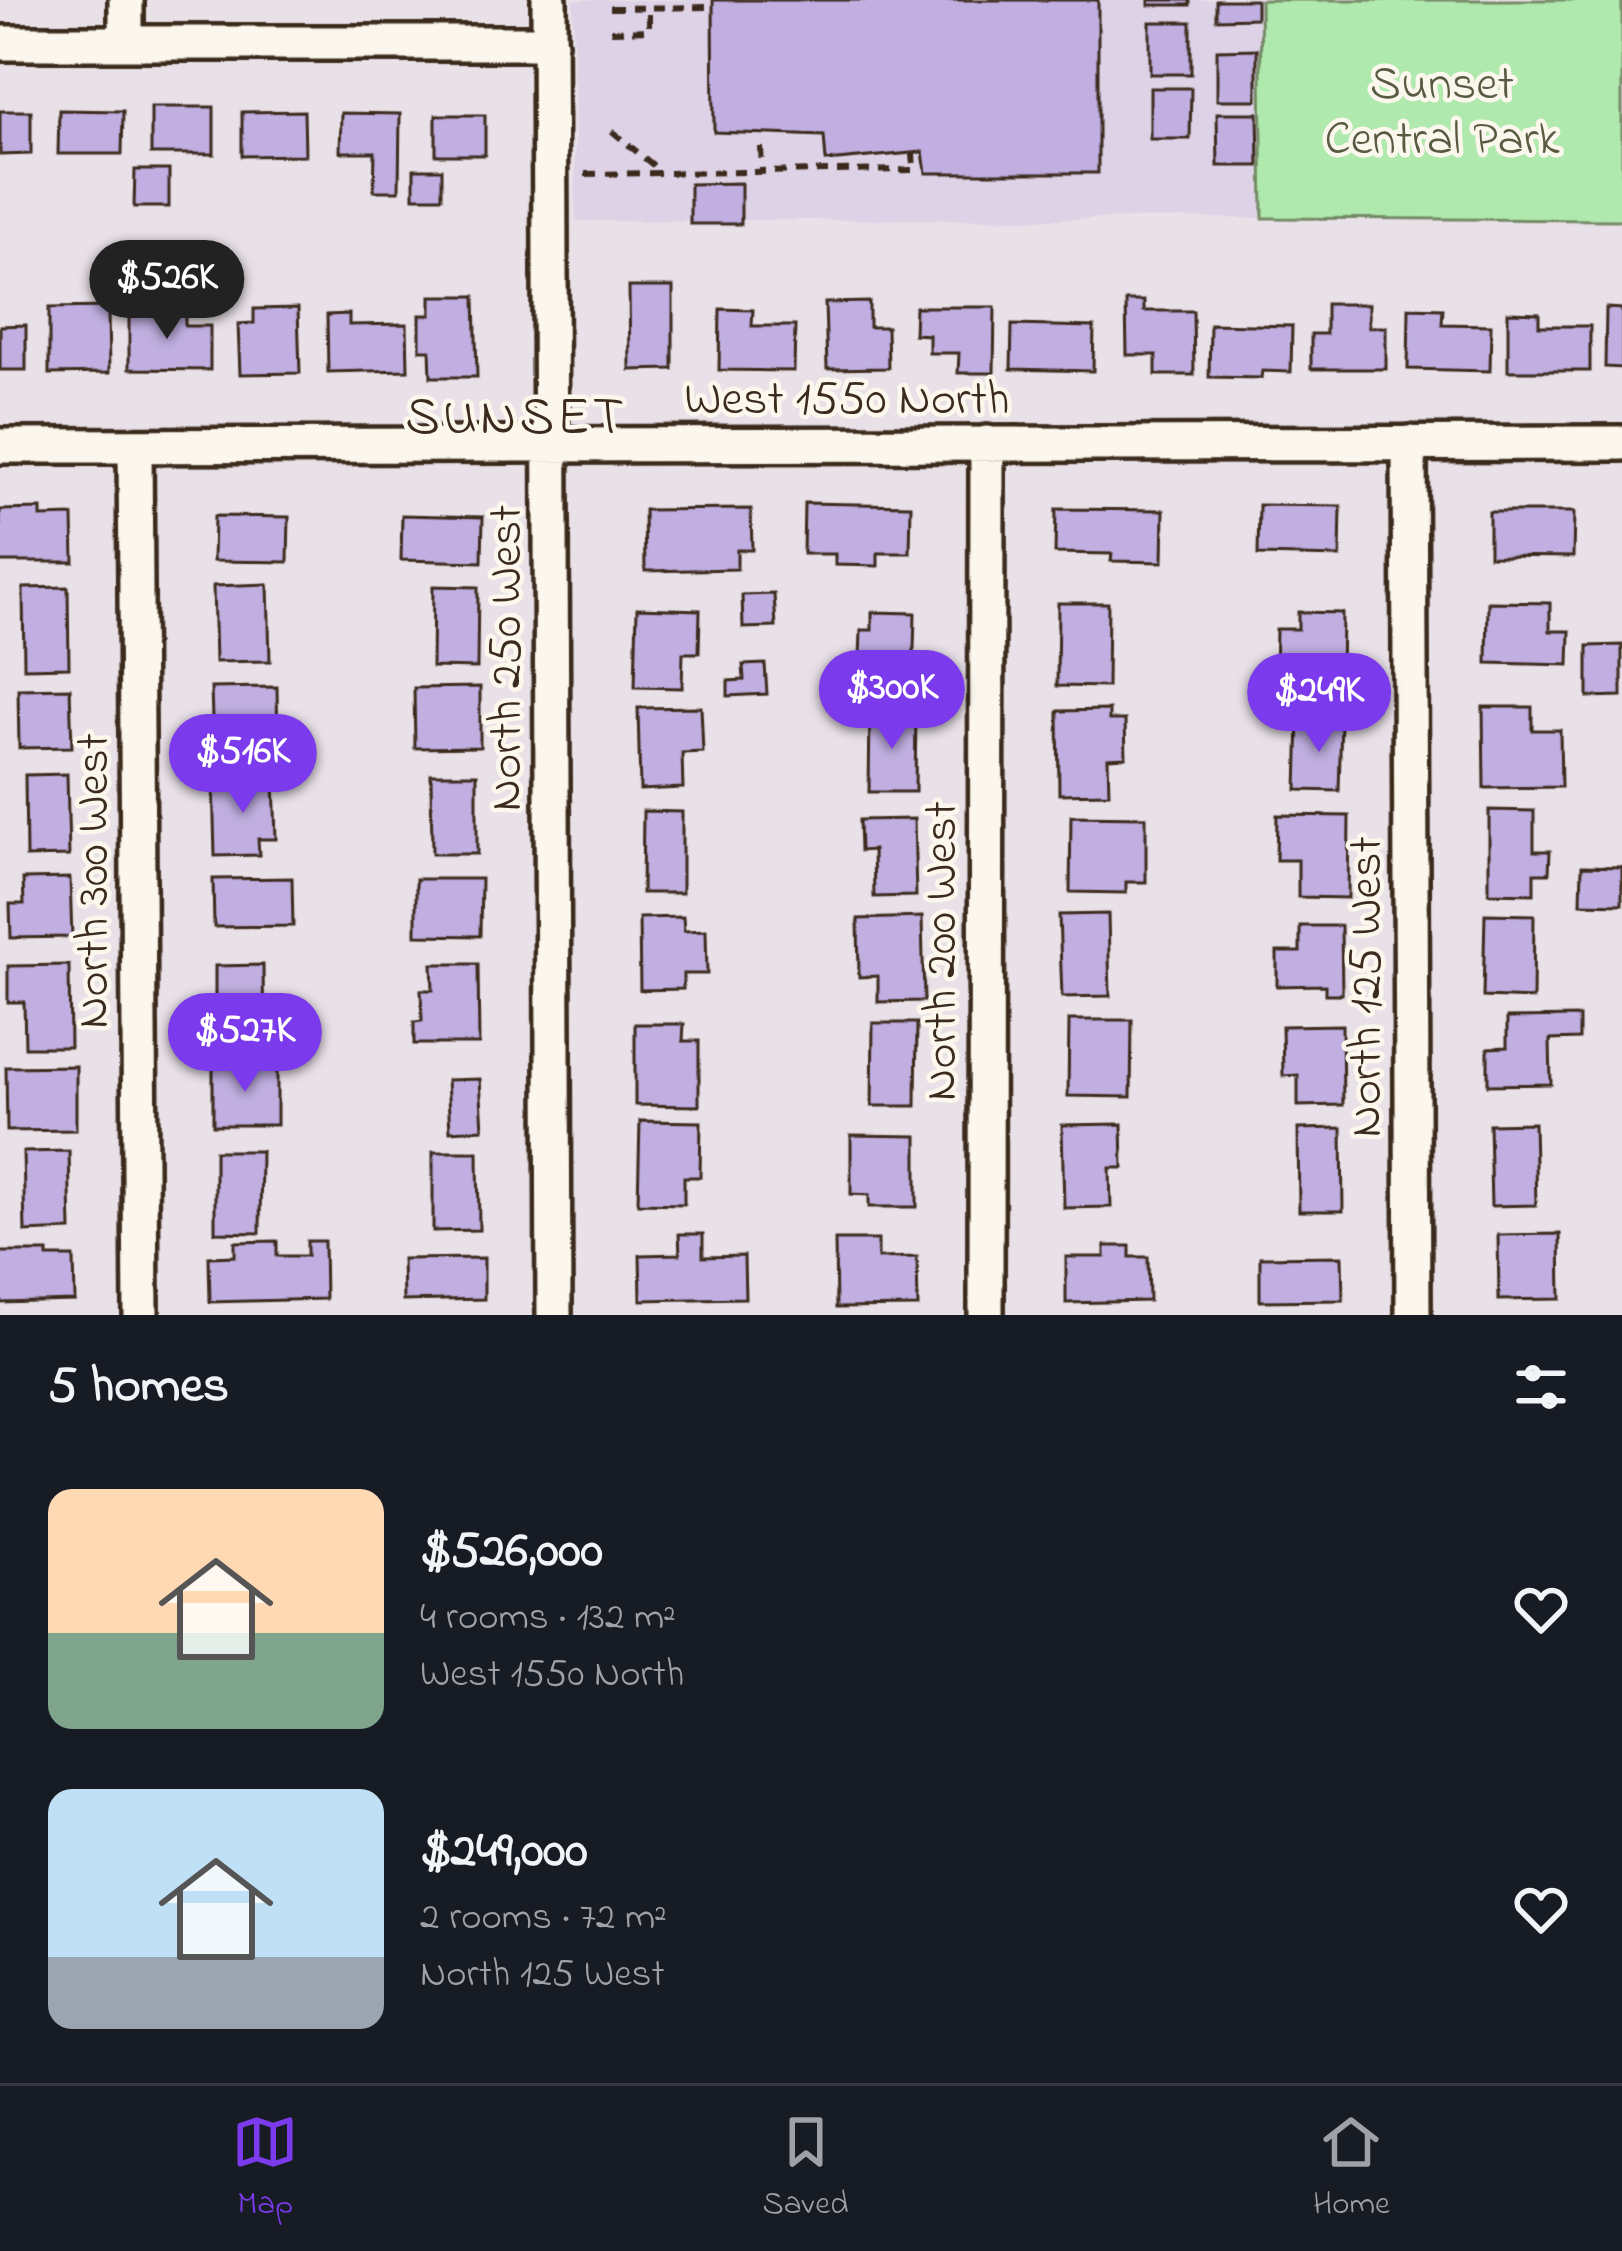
<!DOCTYPE html>
<html lang="en">
<head>
<meta charset="utf-8">
<style>
	body { margin:0; font-family:"Indie Flower",sans-serif; background:#20242c; color:#f1f3f6; height:100vh; display:flex; flex-direction:column; font-size:45px; white-space:nowrap }
	* { box-sizing:border-box; margin:0 }
	p { font-size:39px; color:#9ea1a6 }
	.icon { flex:none; width:66px; height:66px; fill:none; stroke:currentColor; stroke-width:2; stroke-linecap:round; stroke-linejoin:round }
	.map { position:relative; height:1315px; overflow:hidden }
	.details { display:flex; flex-direction:column; background:#171b24; flex:1 }
	.details>* { flex:none }
	.price { position:absolute; translate:-50% -102px; padding:0 27px; border-radius:42px; background:#7c3aed; color:#fff; font-size:39px; line-height:78px; filter:drop-shadow(0 3px 6px #0008) }
	.price::after { content:''; position:absolute; left:50%; top:72px; width:36px; height:27px; margin-left:-18px; background:inherit; clip-path:polygon(0 0,100% 0,50% 100%) }
	.price.on { background:#222; color:#fff }
	ul { padding:0; list-style:none }
	li { display:flex; align-items:center; gap:36px; height:300px; padding:0 48px }
	li span { display:grid; place-items:center; flex:none; width:336px; height:240px; border-radius:24px; color:#555 }
	li>.icon { margin-inline-start:auto }
	span .icon { width:144px; height:144px; fill:#fffc; stroke-width:1 }
	li b { font-size:51px }
	h2 { display:flex; justify-content:space-between; align-items:center; height:144px; padding:0 48px; font-size:51px }
	.menu { display:flex; justify-content:space-around; align-items:center; height:168px; border-top:3px solid #363941; background:#171b24; font-size:33px; color:#9ea1a6 }
	.menu a { display:grid; justify-items:center; gap:6px }
	.menu .on { color:#7c3aed }
	.map>svg:first-child { display:block }
</style>
</head>
<body>
<div class="map">
<svg width="1622" height="1315" viewBox="0 0 1622 1315">
	<rect width="100%" height="100%" fill="#e9e1e8"/>
	<filter id="ink" filterUnits="userSpaceOnUse"><feTurbulence type="fractalNoise" baseFrequency=".00833" numOctaves="2"/><feDisplacementMap in="SourceGraphic" scale="24" xChannelSelector="R" yChannelSelector="G"/><feConvolveMatrix kernelMatrix="1 2 1 2 8 2 1 2 1" color-interpolation-filters="sRGB"/></filter>
	<g filter="url(#ink)">
		<!-- built -->
		<path fill="#ddd2e6" d="M573 0H1260L1263 218 576 221Z"/>
		<!-- green -->
		<path fill="#afe9ad" stroke="#758a66" stroke-width="3" d="M1260 0H1622V220L1263 218Z"/>
		<!-- building -->
		<path fill="#c0afe0" stroke="#3b2a1e" stroke-width="3" d="M713 0H1098V173H926L923 152 826 161 824 136 714 132Z
			M1149 0H1190V5H1149Z
			M1216 0H1256V18L1216 19Z
			M1150 22H1191V74H1150Z
			M1257 49V100H1217V50Z
			M1150 88H1191L1190 139H1150Z
			M151 107H214V154H151Z
			M59 110 123 111 122 154H58Z
			M0 111H31V154L0 155Z
			M304 111 305 155 242 156V112Z
			M341 113 400 114 399 191H374L375 152H340Z
			M1217 113H1258L1259 166H1218Z
			M436 115H485V155H436Z
			M414 169H442V197H414Z
			M135 170H169V207H134Z
			M741 183V224H690V184Z
			M629 287H673V369L630 370Z
			M431 296H475L477 377H431L430 350H420V315H431Z
			M1126 301H1144V311H1193L1194 375H1156V355H1127Z
			M869 302V327H887L888 368 827 369 825 303Z
			M1326 304H1369V327H1386V369H1311V334H1326Z
			M108 307 109 373 49 374V308Z
			M915 307H995L994 373H958L959 353H929V335L914 334Z
			M298 308 300 373 240 374 238 324 254 323V309Z
			M1409 308 1443 309 1442 324 1491 325 1490 371 1408 369Z
			M1606 308 1622 309V368L1605 367Z
			M720 309 753 310 752 326H795L794 371 719 370Z
			M129 311 185 312V326H210V370L129 369Z
			M1508 312 1539 313V326H1590V371H1508Z
			M349 314V325L407 324 408 370 328 372 327 315Z
			M1210 324 1292 326 1291 372 1262 371 1261 378 1209 377Z
			M26 325V370H0V326Z
			M1012 325 1094 327 1093 371 1011 369Z
			M804 503 911 505 910 553H878V566L835 565V554H803Z
			M1259 505 1341 506 1340 557 1258 555Z
			M41 509V517L73 516 74 562H0V510Z
			M751 509 752 550H737V569L645 571 644 510Z
			M1056 509 1164 510 1163 562 1111 561 1112 554 1055 553Z
			M1489 512H1574L1573 557 1489 556Z
			M402 515 483 517 482 562 401 560Z
			M214 516 289 517 288 562 213 561Z
			M268 584 270 661 215 662 213 586Z
			M433 586 478 587 477 668 432 667Z
			M68 587 69 667 24 668 23 588Z
			M774 594 776 627 743 628 742 595Z
			M1488 602 1550 603V631H1570L1569 665 1487 663Z
			M1058 603H1108L1107 687 1057 686Z
			M637 608 700 610 699 653H683L682 688 635 687Z
			M872 612 915 613 913 687 859 686 861 630H872Z
			M1298 612 1342 613 1341 677 1275 676 1276 629H1298Z
			M1622 645V696L1588 697V646Z
			M765 664 767 694 728 696V681L744 680 743 665Z
			M277 687 278 748 213 749 211 688Z
			M480 687V747L415 748 414 688Z
			M70 688 72 747 19 748 18 689Z
			M701 707 703 752 682 753 683 788 640 790 638 708Z
			M1483 707H1532V730H1560L1561 787 1484 788Z
			M1109 710V720H1125L1126 757 1108 758 1109 793 1059 794 1058 711Z
			M870 711 916 712 915 792H869Z
			M1299 719 1341 720 1339 791 1297 790Z
			M67 774 69 856 26 857 25 775Z
			M431 774H477V854H432Z
			M274 779 276 839H258L259 855 215 856 213 781Z
			M1489 810 1534 811V851H1550L1549 873H1534V894L1489 893Z
			M643 811 682 812V893H642Z
			M1277 815 1349 816 1348 898 1298 897V860H1276Z
			M1071 816 1146 817V882H1126V893L1070 892Z
			M914 819 916 896 874 897 873 850 860 851 859 820Z
			M1582 866 1622 867V904L1581 903Z
			M70 878 72 937 11 938 10 904H24L23 879Z
			M292 878 293 926 214 927 213 879Z
			M416 879H481L480 936 416 935Z
			M1108 914 1110 996 1062 997 1059 915Z
			M1485 914 1534 915 1533 999 1483 997Z
			M683 917 684 931 706 930 707 974H683V989L640 990 639 918Z
			M922 917 924 1001 878 1002V976L859 977 858 919Z
			M1300 926H1341L1342 994H1325V985L1277 986V952H1300Z
			M432 964H478L479 1044H414V1022L422 1021 421 990H433Z
			M69 965 70 1047H25L24 1002H8V966Z
			M263 965 264 1047H215V966Z
			M1579 1017V1039L1550 1040 1551 1084 1488 1085V1048L1507 1047V1018Z
			M1069 1020H1132L1131 1097 1068 1096Z
			M873 1023H917L916 1106H872Z
			M635 1024H684L683 1041H699V1106L635 1105Z
			M1342 1025 1343 1105 1298 1106V1075L1283 1076 1282 1026Z
			M277 1065V1125H213V1066Z
			M76 1066V1130L7 1131 6 1067Z
			M480 1079 483 1129 450 1131 447 1080Z
			M640 1121 701 1122 700 1177H684V1204L638 1203Z
			M1534 1123 1536 1205 1491 1206 1489 1124Z
			M1122 1124 1123 1168H1110L1111 1207 1064 1208 1062 1125Z
			M1342 1128 1343 1211H1299L1298 1129Z
			M851 1135 917 1136V1207H869V1195L851 1194Z
			M69 1151 71 1230 25 1232 23 1152Z
			M215 1151H261L260 1233 215 1232Z
			M433 1152H478L479 1230 433 1231Z
			M679 1234H703V1257L744 1256 745 1298 641 1300 640 1255 680 1254Z
			M1560 1234 1561 1299 1499 1300 1498 1235Z
			M835 1240H878V1258L917 1257 918 1307 836 1308Z
			M277 1241V1256H307V1241H324L325 1299 210 1302 209 1257 235 1256V1242Z
			M1105 1246H1130V1257H1148L1149 1301 1066 1303V1257H1105Z
			M0 1252H48V1257H74L75 1301 0 1303Z
			M1342 1256 1343 1300 1260 1301V1257Z
			M484 1258V1299L403 1301 402 1259Z"/>
		<g fill="none" stroke-linecap="round" stroke-linejoin="round">
			<!-- minor casing -->
			<g stroke="#3b2a1e" stroke-width="42">
				<path id="minor" d="M549 0 554 1315
					M126 42V0
					M0 43H550
					M1409 443 1413 1315
					M0 446 1622 443
					M135 446 141 1315
					M986 1315 987 443"/>
			</g>
			<!-- path -->
			<path stroke="#3b2a1e" stroke-width="6" stroke-dasharray="12 9" stroke-linecap="butt" d="M610 8 713 7
				M611 31 649 30V8
				M612 131 660 171
				M761 147 762 171
				M585 174 914 170 913 153"/>
			<!-- minor -->
			<use href="#minor" stroke="#fbf7ec" stroke-width="33"/>
		</g>
	</g>
	<g text-anchor="middle" stroke-width="9" stroke-linejoin="round" paint-order="stroke">
		<!-- park labels -->
		<g font-size="48" fill="#585a42" stroke="#fbf7ec">
			<text x="1442" y="98">Sunset<tspan x="1442" dy="55">Central Park</tspan></text>
		</g>
		<!-- street labels -->
		<g font-size="48" fill="#3b2a1e" stroke="#fbf7ec">
			<text x="847" y="413">West 1550 North</text>
			<text transform="translate(503 658) rotate(-90)" y="17">North 250 West</text>
			<text transform="translate(90 881) rotate(-90)" y="17">North 300 West</text>
			<text transform="translate(938 951) rotate(-90)" y="17">North 200 West</text>
			<text transform="translate(1363 987) rotate(-90)" y="17">North 125 West</text>
		</g>
		<!-- quarter labels -->
		<g font-size="54" letter-spacing="3" fill="#3b2a1e" stroke="#fbf7ec">
			<text x="516" y="433">SUNSET</text>
		</g>
	</g>
</svg>
<b class="price on" style="left:167px;top:342px">$526K</b>
<b class="price" style="left:892px;top:752px">$300K</b>
<b class="price" style="left:1319px;top:755px">$249K</b>
<b class="price" style="left:243px;top:816px">$516K</b>
<b class="price" style="left:245px;top:1095px">$527K</b>
</div>
<section class="details">
<h2>5 homes<svg class="icon" aria-label="filters" viewBox="0 0 24 24"><path d="M4 7h16M4 17h16"/><circle cx="9" cy="7" r="2"/><circle cx="15" cy="17" r="2"/></svg></h2>
<ul>
<li><span style="background:linear-gradient(#ffd9b3 60%,#7fa58c 0)"><svg class="icon" aria-label="home" viewBox="0 0 24 24"><path d="M3 11l9-7 9 7M6 9v11h12V9"/></svg></span><div><b>$526,000</b><p>4 rooms · 132 m²</p><p>West 1550 North</p></div><svg class="icon" aria-label="heart" viewBox="0 0 24 24"><path d="M12 20l-8-8c-3-5 5-10 8-4 3-6 11-1 8 4z"/></svg></li>
<li><span style="background:linear-gradient(#bfe0f5 70%,#9aa5b1 0)"><svg class="icon" aria-label="home" viewBox="0 0 24 24"><path d="M3 11l9-7 9 7M6 9v11h12V9"/></svg></span><div><b>$249,000</b><p>2 rooms · 72 m²</p><p>North 125 West</p></div><svg class="icon" aria-label="heart" viewBox="0 0 24 24"><path d="M12 20l-8-8c-3-5 5-10 8-4 3-6 11-1 8 4z"/></svg></li>
</ul>
</section>
<nav class="menu">
<a class="on"><svg class="icon" aria-label="map" viewBox="0 0 24 24"><path d="M3 6l6-2 6 2 6-2v14l-6 2-6-2-6 2zM9 4v14M15 6v14"/></svg>Map</a>
<a><svg class="icon" aria-label="saved" viewBox="0 0 24 24"><path d="M7 4h10v16l-5-4-5 4z"/></svg>Saved</a>
<a><svg class="icon" aria-label="home" viewBox="0 0 24 24"><path d="M3 11l9-7 9 7M6 9v11h12V9"/></svg>Home</a>
</nav>
</body>
</html>
